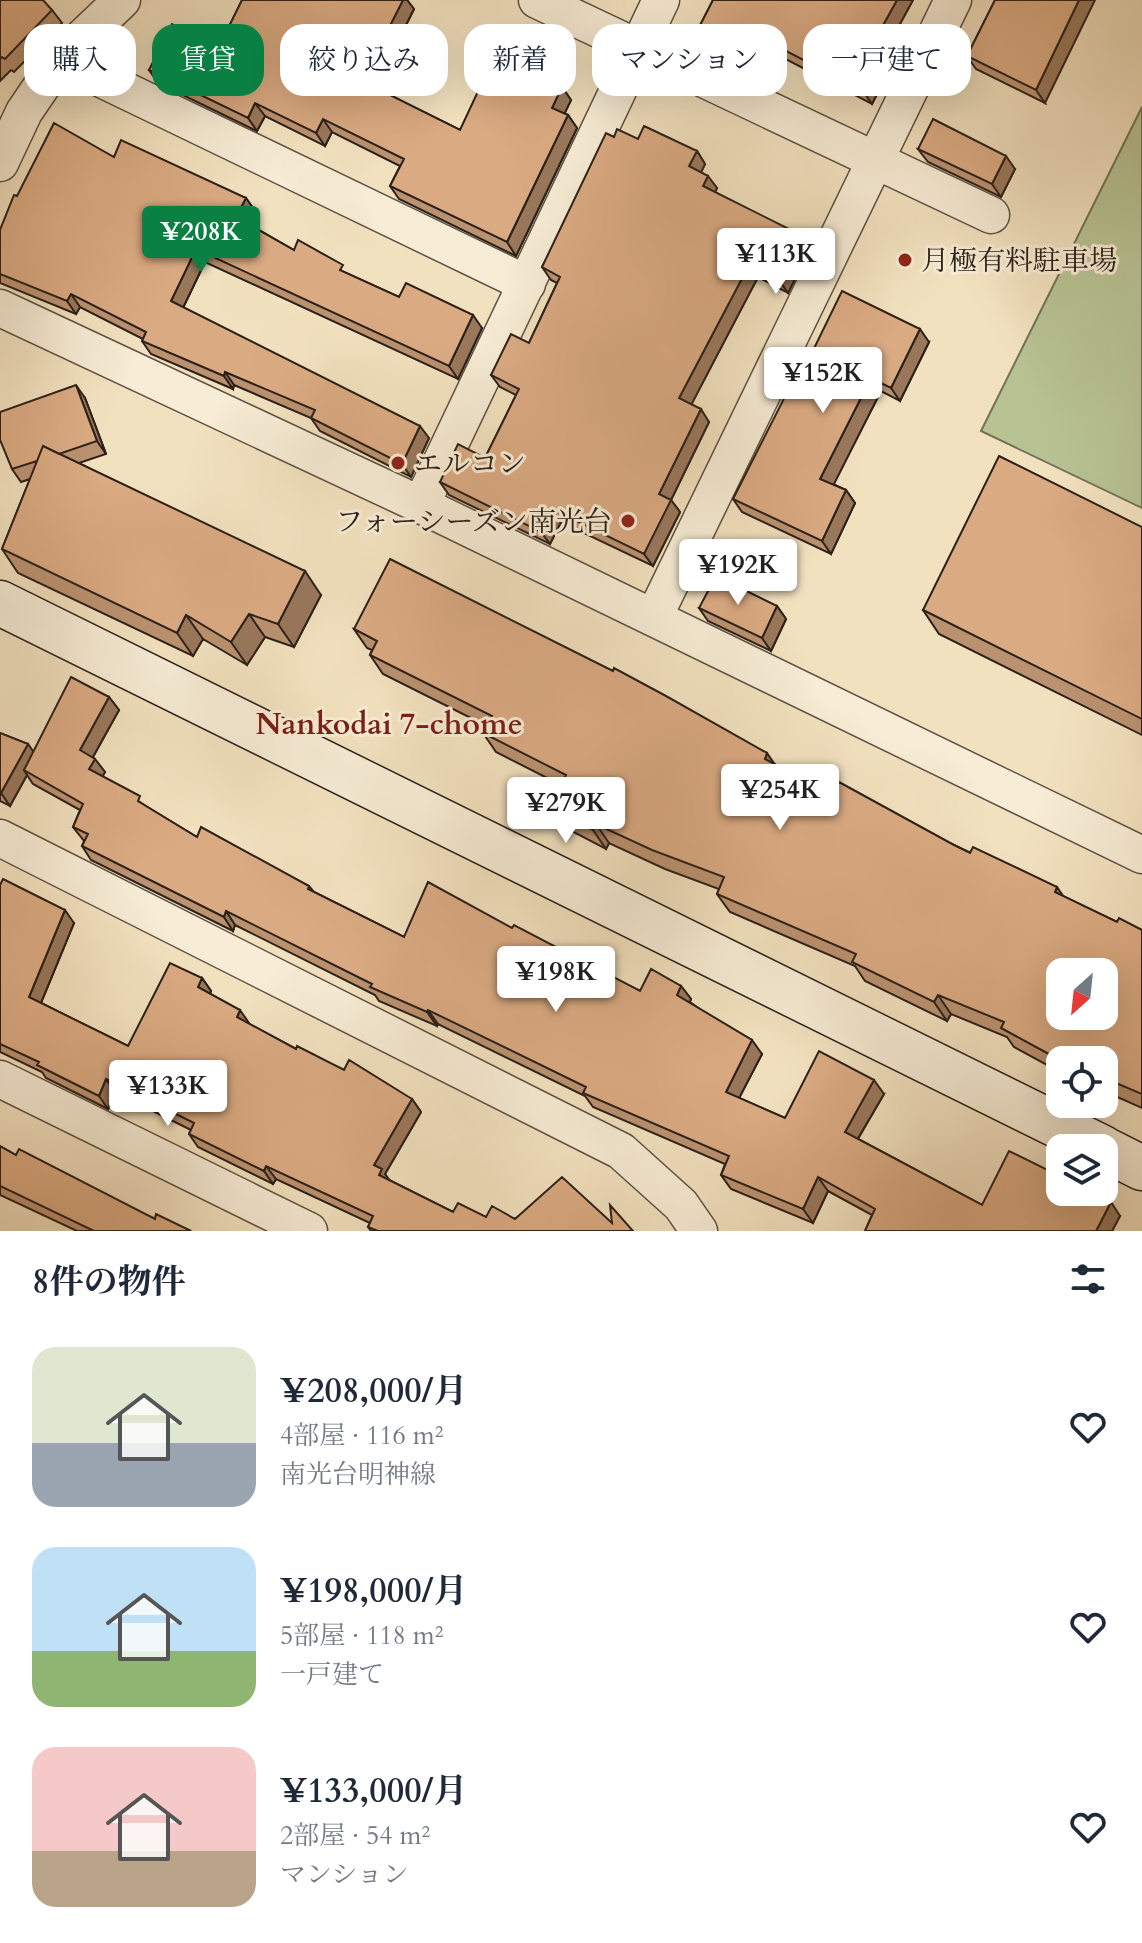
<!DOCTYPE html>
<html lang="ja">
<head>
<meta charset="utf-8">
<style>
	body { margin:0; font-family:Cardo,"Noto Serif JP",serif; background:#f6f6f7; color:#1f2937; height:100vh; display:flex; flex-direction:column; font-size:30px; white-space:nowrap }
	* { box-sizing:border-box; margin:0 }
	p { font-size:26px; color:#747a83 }
	.icon { flex:none; width:44px; height:44px; fill:none; stroke:currentColor; stroke-width:2; stroke-linecap:round; stroke-linejoin:round }
	.map { position:relative; height:1231px; overflow:hidden }
	.sheet { display:flex; flex-direction:column; background:#fff; flex:1 }
	.sheet>* { flex:none }
	.guide { position:absolute; left:24px; top:24px; width:1094px; height:72px; display:flex; gap:16px }
	.needle { width:52px; rotate:207deg }
	.fabs { position:absolute; left:1046px; top:958px; display:grid; gap:16px }
	.fabs a { display:grid; place-items:center; width:72px; height:72px; border-radius:16px; background:#fff; box-shadow:0 8px 32px #0002; font-size:40px }
	.price { position:absolute; translate:-50% -68px; padding:0 18px; border-radius:8px; background:#fff; color:#222; font-size:26px; line-height:52px; filter:drop-shadow(0 2px 4px #0008) }
	.price::after { content:''; position:absolute; left:50%; top:48px; width:24px; height:18px; margin-left:-12px; background:inherit; clip-path:polygon(0 0,100% 0,50% 100%) }
	.price.on { background:#0b8043; color:#fff }
	ul { padding:0; list-style:none }
	li { display:flex; align-items:center; gap:24px; height:200px; padding:0 32px }
	li span { display:grid; place-items:center; flex:none; width:224px; height:160px; border-radius:24px; color:#555 }
	li>.icon { margin-inline-start:auto }
	span .icon { width:96px; height:96px; fill:#fffc; stroke-width:1 }
	li b { font-size:34px }
	h2 { display:flex; justify-content:space-between; align-items:center; height:96px; padding:0 32px; font-size:34px }
	.pill { padding:0 28px; border-radius:24px; background:#fff; box-shadow:0 8px 32px #0002; font-size:28px; line-height:72px }
	.pill.on { background:#0b8043; color:#fff }
	.map>svg:first-child { display:block }
</style>
</head>
<body>
<div class="map">
<svg width="1142" height="1231" viewBox="0 0 1142 1231">
	<rect width="100%" height="100%" fill="#f2e1bf"/>
	<filter id="stains"><feTurbulence type="fractalNoise" baseFrequency=".0025" numOctaves="4"/><feColorMatrix values="0 0 0 0 .2 0 0 0 0 .09 0 0 0 0 .02 0 0 0 .5 -.17"/></filter>
	<radialGradient id="worn" r=".72"><stop offset=".6" stop-color="#630" stop-opacity="0"/><stop offset="1" stop-color="#630" stop-opacity=".3"/></radialGradient>
	<!-- pitch -->
	<path fill="#b8c394" stroke="#727256" stroke-width="2" d="M1142 107V508L981 431Z"/>
	<g fill="none" stroke-linecap="round" stroke-linejoin="round">
		<!-- street casing -->
		<g stroke="#5e5042" stroke-width="39">
			<path id="street" d="M537 0 991 215
				M60 59 527 284
				M0 163 24 112 60 59 122 0
				M0 308 421 505 1142 855
				M421 505 661 0
				M654 617 953 0
				M0 838 621 1151 681 1205 699 1231
				M0 1079 309 1231"/>
		</g>
		<!-- secondary casing -->
		<g stroke="#2c2018" stroke-width="47">
			<path id="secondary" d="M0 603 1103 1148
				M1104 1149 1142 1168"/>
		</g>
		<!-- street -->
		<use href="#street" stroke="#f7ecd5" stroke-width="36"/>
		<!-- secondary -->
		<use href="#secondary" stroke="#f7ecd5" stroke-width="44"/>
	</g>
	<!-- wall -->
	<path fill="#bb9270" stroke="#2c2018" stroke-width="2" d="M0 0 52 10 62 23 14 72 11 70 0 81Z
		M242 0H407L414 9 375 88 460 130 513 63 562 79 558 86 562 87 571 100 564 114 568 115 577 128 516 256 399 199 390 186 400 166 332 132 325 146 265 116 257 131 158 83 149 70 219 47Z
		M713 0H913L889 44 897 55 872 104 780 56 766 85 701 54 692 41Z
		M995 0 1045 103 976 69 967 56Z
		M614 137 638 139 697 151 705 164 701 172 717 188 715 192 810 248 788 293 758 277 691 404 709 422 671 500 680 512 653 566 561 522 550 544 449 495 440 482 485 458 516 395 500 387 491 375 529 343 557 283 551 280 542 267Z
		M918 149 1015 169 1001 197 928 162Z
		M114 157 246 198 255 211 248 224 294 250 399 297 482 328 458 379 205 262 183 308 429 438 411 477 320 431 311 418 234 385 233 389 151 354 142 341 143 339 80 307 76 314 0 283V230L17 196Z
		M929 342 900 401 881 391 833 484 846 490 855 503 831 554 742 512 733 499 805 367Z
		M85 398 106 454 79 463 321 595 294 647 265 637 247 665 203 639 193 656 18 573 2 549 30 479 21 482 12 469Z
		M1142 527V735L939 634 923 610Z
		M777 606 786 619 771 651 708 621 699 608Z
		M354 629 774 764 833 795 954 845 1117 922 1142 930V1108L1104 1091V1060H1060V1072L1014 1047 1007 1037 951 1014 947 1021 865 981 855 966 730 912 717 894 719 889 665 869 609 843 606 849 562 826 549 808 561 785 496 752 483 733 487 726 383 674 370 655 372 650 367 648Z
		M109 697 119 710 93 757 105 772 102 776 147 807 197 837 309 886 314 892 404 937 512 928 640 991 681 986 691 999 690 1002 762 1054 739 1098 785 1118 884 1094 858 1139 982 1205 1120 1216 1112 1231H865L872 1215 828 1191 813 1223 731 1189 721 1175 725 1164 593 1107 585 1096 438 1024 437 1026 379 1001 375 995 235 925 233 931 91 860 82 846 84 841 73 827 80 810 33 784 27 775 10 806 0 801V733L28 744 33 752Z
		M0 885 74 923 41 1003 128 1046 202 978 211 991 210 994 249 1024 296 1049 412 1099 421 1112 385 1174 389 1180 453 1212 486 1217 612 1223 633 1231H371L368 1227 370 1223 276 1179 273 1184 198 1147 189 1134 191 1130 115 1092 108 1109 46 1078 42 1072 0 1052Z
		M0 1146 16 1155 155 1219 191 1231H77L0 1195Z"/>
	<!-- shaded-wall -->
	<path fill="#99775b" stroke="#2c2018" stroke-width="2" d="M403 0H407L414 9 371 94 362 81Z
		M897 0H913L889 44 897 55 872 104 863 91 877 36Z
		M1079 0H1095L1045 103 1036 90Z
		M771 43 780 56 766 85 757 72Z
		M553 66 562 79 555 93 546 80Z
		M562 87 571 100 561 121 552 108Z
		M255 103 265 116 257 131 248 118Z
		M568 115 577 128 516 256 507 242Z
		M323 119 332 132 325 146 316 133Z
		M697 151 705 164 698 179 689 166Z
		M1006 156 1015 169 1001 197 992 184Z
		M708 176 717 188 712 199 703 186Z
		M246 198 255 211 245 230 236 217Z
		M801 235 810 248 788 293 779 280Z
		M196 249 205 262 180 314 171 301Z
		M749 265 758 277 688 411 679 398Z
		M71 294 80 307 76 314 67 301Z
		M473 315 482 328 458 379 449 366Z
		M920 329 929 342 900 401 891 388Z
		M225 372 234 385 233 389 224 376Z
		M871 378 881 391 830 492 820 479Z
		M76 385 85 398 106 454 97 441Z
		M701 409 709 422 671 500 680 512 653 566 644 554 659 494Z
		M420 426 429 438 411 477 402 464Z
		M846 490 855 503 831 554 822 541Z
		M552 509 561 522 550 544 541 532Z
		M305 571 321 595 294 647 278 624Z
		M777 606 786 619 771 651 762 638Z
		M249 614 265 637 247 665 231 642Z
		M186 615 203 639 193 656 177 633Z
		M109 697 119 710 89 764 80 750Z
		M28 744 37 757 24 770 27 775 10 806 1 793Z
		M767 753 780 772 765 759Z
		M95 759 105 772 99 783 89 769Z
		M596 824 609 843 606 849 593 830Z
		M1057 887 1070 906 1055 892Z
		M65 910 74 923 38 1010 29 997Z
		M226 911 235 925 233 931 224 917Z
		M202 978 211 991 207 1000 198 987Z
		M681 986 691 999 687 1008 677 995Z
		M938 995 951 1014 947 1021 934 1002Z
		M240 1010 249 1023 246 1030 237 1017Z
		M428 1010 438 1024 437 1026 427 1012Z
		M752 1040 762 1054 735 1106 726 1092Z
		M106 1079 115 1092 108 1109 99 1096Z
		M874 1080 884 1094 854 1145 845 1132Z
		M412 1099 421 1112 385 1174 391 1182 388 1188 374 1165Z
		M266 1166 276 1179 273 1184 264 1171Z
		M818 1177 828 1191 813 1223 803 1209Z
		M1111 1202 1120 1216 1112 1231H1096Z"/>
	<!-- building -->
	<path fill="#daaa82" stroke="#2c2018" stroke-width="2" fill-rule="evenodd" d="M0 0H43L52 10 5 59 2 57 0 59Z
		M242 0H403L362 81 460 130 495 55 513 63 519 50 553 66 546 80 562 87 552 108 568 115 507 242 390 186 404 159 323 119 316 133 255 103 248 118 149 70 172 24 219 47Z
		M713 0H897L877 36 888 42 863 91 771 43 757 72 692 41Z
		M995 0H1079L1036 90 967 56Z
		M933 119 1006 156 992 184 918 149Z
		M54 123 114 157 121 140 246 198 236 217 294 250 298 240 343 265 340 270 399 297 406 283 473 315 449 366 196 249 171 301 420 426 402 464 311 418 315 410 225 372 224 376 142 341 146 332 71 294 67 301 0 274V230L14 195 17 196Z
		M644 126 697 151 689 166 708 176 703 186 801 235 779 280 749 265 679 398 701 409 659 494 671 500 644 554 552 509 541 532 440 482 458 444 485 458 519 389 491 375 511 334 529 343 560 277 542 267 606 133 614 137 617 129 638 139Z
		M842 291 920 329 891 388 871 378 820 479 846 490 822 541 733 499 801 365 805 367Z
		M76 385 97 441 59 454 43 446 37 461 12 469 0 440V412Z
		M43 446 305 571 278 624 249 614 231 642 186 615 177 633 2 549Z
		M999 456 1142 527V719L923 610Z
		M390 559 613 671 614 668 666 696 767 753 765 759 833 795 839 782 954 845 970 853 973 847 1057 887 1055 892 1117 922 1119 918 1142 930V1094L1104 1078V1060H1063L1047 1053 1001 1028 1004 1022 938 995 934 1002 852 962 856 954 717 894 724 877 652 850 596 824 593 830 549 808 566 775 483 733 492 716 370 655 377 641 354 629ZM1060 972H1104V1016H1060Z
		M716 576 777 606 762 638 699 608Z
		M71 677 109 697 80 750 95 759 89 769 140 796 138 801 197 837 201 827 309 886 308 889 404 937 428 882 512 928 514 925 640 991 651 969 681 986 677 995 752 1040 726 1092 785 1118 819 1051 874 1080 845 1132 982 1205 1009 1151 1060 1176V1192H1091L1111 1202 1096 1231H865L875 1209 818 1177 803 1209 721 1175 729 1156 583 1093 586 1087 428 1010 427 1012 370 987 372 984 226 911 224 917 82 846 88 834 73 827 83 804 24 770Z
		M0 733 28 744 1 793 0 792Z
		M3 879 65 910 29 997 128 1046 170 963 202 978 198 987 240 1010 237 1017 296 1049 297 1046 344 1070 349 1060 412 1099 374 1165 382 1169 379 1175 453 1212 458 1203 486 1217 492 1206 515 1219 562 1177 612 1223 610 1205 633 1231H378L368 1227 373 1216 266 1166 264 1171 189 1134 194 1123 106 1079 99 1096 37 1065 39 1062 0 1044V885Z
		M0 1146 16 1155 19 1149 155 1219 156 1214 191 1231H94L0 1186Z"/>
	<!-- markers -->
	<g fill="#8f2418" stroke="#f7ecd5" stroke-width="3">
		<circle cx="905" cy="260" r="8"/>
		<circle cx="398" cy="463" r="8"/>
		<circle cx="628" cy="521" r="8"/>
	</g>
	<g text-anchor="middle" stroke-width="6" stroke-linejoin="round" paint-order="stroke">
		<!-- poi labels -->
		<g font-size="28" fill="#2c2018" stroke="#f7ecd5" text-anchor="start">
			<text x="921" y="270">月極有料駐車場</text>
			<text x="414" y="473">エルコン</text>
			<text x="612" y="531" text-anchor="end">フォーシーズン南光台</text>
		</g>
		<!-- neighbourhood labels -->
		<g font-size="30" font-weight="bold" fill="#7a1f14" stroke="#f7ecd5">
			<text x="389" y="734">Nankodai 7-chome</text>
		</g>
	</g>
	<rect width="100%" height="100%" filter="url(#stains)"/>
	<rect width="100%" height="100%" fill="url(#worn)"/>
</svg>
<div class="fabs">
<a><svg class="needle" viewBox="-14 -14 28 28"><path d="M0-13l5 13h-10z" fill="#e53935"/><path d="M0 13l5-13h-10z" fill="#747a83"/></svg></a>
<a><svg class="icon" aria-label="locate" viewBox="0 0 24 24"><circle cx="12" cy="12" r="6"/><path d="M12 2v4M12 18v4M2 12h4M18 12h4"/></svg></a>
<a><svg class="icon" aria-label="layers" viewBox="0 0 24 24"><path d="M12 4l9 5-9 5-9-5zM3 14l9 5 9-5"/></svg></a>
</div>
<b class="price on" style="left:201px;top:274px">¥208K</b>
<b class="price" style="left:776px;top:296px">¥113K</b>
<b class="price" style="left:823px;top:415px">¥152K</b>
<b class="price" style="left:738px;top:607px">¥192K</b>
<b class="price" style="left:780px;top:832px">¥254K</b>
<b class="price" style="left:566px;top:845px">¥279K</b>
<b class="price" style="left:556px;top:1014px">¥198K</b>
<b class="price" style="left:168px;top:1128px">¥133K</b>
<div class="guide">
<a class="pill">購入</a>
<a class="pill on">賃貸</a>
<a class="pill">絞り込み</a>
<a class="pill">新着</a>
<a class="pill">マンション</a>
<a class="pill">一戸建て</a>
</div>
</div>
<section class="sheet">
<h2>8件の物件<svg class="icon" aria-label="filters" viewBox="0 0 24 24"><path d="M4 7h16M4 17h16"/><circle cx="9" cy="7" r="2"/><circle cx="15" cy="17" r="2"/></svg></h2>
<ul>
<li><span style="background:linear-gradient(#dfe7d0 60%,#9aa5b1 0)"><svg class="icon" aria-label="home" viewBox="0 0 24 24"><path d="M3 11l9-7 9 7M6 9v11h12V9"/></svg></span><div><b>¥208,000/月</b><p>4部屋 · 116 m²</p><p>南光台明神線</p></div><svg class="icon" aria-label="heart" viewBox="0 0 24 24"><path d="M12 20l-8-8c-3-5 5-10 8-4 3-6 11-1 8 4z"/></svg></li>
<li><span style="background:linear-gradient(#bfe0f5 65%,#8fb573 0)"><svg class="icon" aria-label="home" viewBox="0 0 24 24"><path d="M3 11l9-7 9 7M6 9v11h12V9"/></svg></span><div><b>¥198,000/月</b><p>5部屋 · 118 m²</p><p>一戸建て</p></div><svg class="icon" aria-label="heart" viewBox="0 0 24 24"><path d="M12 20l-8-8c-3-5 5-10 8-4 3-6 11-1 8 4z"/></svg></li>
<li><span style="background:linear-gradient(#f6c9c9 65%,#b9a48a 0)"><svg class="icon" aria-label="home" viewBox="0 0 24 24"><path d="M3 11l9-7 9 7M6 9v11h12V9"/></svg></span><div><b>¥133,000/月</b><p>2部屋 · 54 m²</p><p>マンション</p></div><svg class="icon" aria-label="heart" viewBox="0 0 24 24"><path d="M12 20l-8-8c-3-5 5-10 8-4 3-6 11-1 8 4z"/></svg></li>
</ul>
</section>
</body>
</html>
